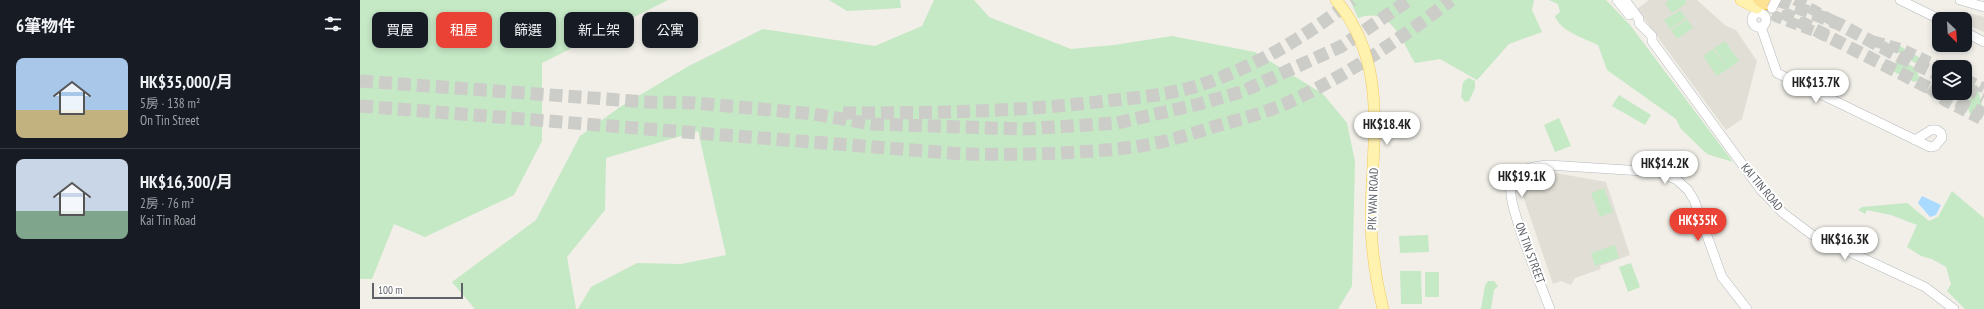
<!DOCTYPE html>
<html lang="zh-TW">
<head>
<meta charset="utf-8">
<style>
	body { margin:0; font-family:"PT Sans Narrow","Noto Sans TC",sans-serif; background:#20242c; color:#f1f3f6; height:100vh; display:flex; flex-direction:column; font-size:15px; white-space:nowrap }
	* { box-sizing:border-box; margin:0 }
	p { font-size:13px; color:#9ea1a6 }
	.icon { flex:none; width:22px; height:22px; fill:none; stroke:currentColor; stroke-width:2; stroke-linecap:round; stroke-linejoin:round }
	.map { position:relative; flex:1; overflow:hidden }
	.details { display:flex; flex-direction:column; background:#171b24; width:360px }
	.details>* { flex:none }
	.hud { position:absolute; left:12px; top:12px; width:380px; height:36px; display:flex; gap:8px }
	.needle { width:26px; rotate:155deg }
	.tools { position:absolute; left:1572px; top:12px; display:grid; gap:8px }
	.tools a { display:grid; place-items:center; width:40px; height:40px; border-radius:8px; background:#171b24; box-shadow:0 2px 6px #0003; font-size:20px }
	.scale { position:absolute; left:12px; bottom:10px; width:91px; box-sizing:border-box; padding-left:4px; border:2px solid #5f6368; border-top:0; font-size:11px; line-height:14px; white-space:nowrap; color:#5f6368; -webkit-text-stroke:3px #fff; paint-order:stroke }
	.price { position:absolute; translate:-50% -34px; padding:0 9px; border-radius:14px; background:#fff; color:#222; font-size:13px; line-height:26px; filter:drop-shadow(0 1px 2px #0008) }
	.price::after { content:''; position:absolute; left:50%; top:24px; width:12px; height:9px; margin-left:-6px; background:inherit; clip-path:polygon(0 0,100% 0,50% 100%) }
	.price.active { background:#ea4335; color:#fff }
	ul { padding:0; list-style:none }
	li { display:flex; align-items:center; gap:12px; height:100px; padding:0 16px }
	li+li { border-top:1px solid #363941 }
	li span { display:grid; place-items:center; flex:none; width:112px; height:80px; border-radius:8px; color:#555 }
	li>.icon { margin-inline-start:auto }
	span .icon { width:48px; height:48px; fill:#fffc; stroke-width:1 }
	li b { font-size:17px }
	h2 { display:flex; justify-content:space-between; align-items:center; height:48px; padding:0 16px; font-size:17px }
	.tag { padding:0 14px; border-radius:8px; background:#171b24; box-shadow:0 2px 6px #0003; font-size:14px; line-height:36px }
	.tag.active { background:#ea4335; color:#fff }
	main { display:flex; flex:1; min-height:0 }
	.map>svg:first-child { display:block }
</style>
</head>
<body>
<main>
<section class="details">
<h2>6筆物件<svg class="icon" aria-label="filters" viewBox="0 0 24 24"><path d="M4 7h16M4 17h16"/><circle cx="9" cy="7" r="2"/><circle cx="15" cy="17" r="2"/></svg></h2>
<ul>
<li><span style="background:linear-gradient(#a9c7e8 65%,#c2b280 0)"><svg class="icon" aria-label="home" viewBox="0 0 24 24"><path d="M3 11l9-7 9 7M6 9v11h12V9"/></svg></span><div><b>HK$35,000/月</b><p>5房 · 138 m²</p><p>On Tin Street</p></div></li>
<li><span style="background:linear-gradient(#c9d6e8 65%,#7fa58c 0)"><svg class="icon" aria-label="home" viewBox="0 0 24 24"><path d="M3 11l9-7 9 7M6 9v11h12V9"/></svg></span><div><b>HK$16,300/月</b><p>2房 · 76 m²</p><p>Kai Tin Road</p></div></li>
</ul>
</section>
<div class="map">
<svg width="1624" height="309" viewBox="0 0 1624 309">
	<rect width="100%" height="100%" fill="#f1efe8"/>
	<!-- education -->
	<path fill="#e1ded6" d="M1289 0H1337L1366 26 1376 30 1397 61 1382 119 1366 130 1277 9Z
		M1609 13 1624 17V32L1605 24Z
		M1184 171 1246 182 1270 255 1240 266 1241 269 1215 278 1211 285 1201 281 1193 284 1163 196 1165 181 1169 176 1176 172Z"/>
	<!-- green -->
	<path fill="#c5e8c5" d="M0 0H308L182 63V141L154 195 65 237 34 224 12 279H0Z
		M469 0H540L541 8 487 11Z
		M574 0H614L629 17 711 49 754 45 812 36 895 52 963 94 987 123 995 162 992 286 978 309H218L231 287 277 263 321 264 366 255 338 131 246 158 245 210 207 257 216 309H115L92 282 176 220 220 136 260 107 327 67 403 29 515 46 562 26Z
		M990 0H1174L1172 10 1182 32 1149 44 1117 80 1080 59 1055 63C1041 40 1031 6 998 18Z
		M1189 0H1246L1270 25 1373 162 1347 154 1321 129 1316 119 1247 70 1238 45C1224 38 1200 31 1195 16L1200 12 1198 4Z
		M1309 0H1325L1327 3 1312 13 1305 3Z
		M1320 10 1326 18 1310 29 1304 20Z
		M1327 19 1333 28 1317 39 1311 30Z
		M1365 41 1379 61 1368 69 1354 48Z
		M1535 43 1564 60 1563 61 1555 63 1544 57 1542 54 1537 51Z
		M1353 49 1368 69 1357 76 1343 56Z
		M1530 61 1535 63 1542 61 1556 68 1560 80 1554 82 1521 65Z
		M1579 72V93H1595L1597 98 1581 103 1572 74Z
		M1109 78 1115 81V88L1109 101 1105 102 1101 97C1103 90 1100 81 1109 78Z
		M1617 85 1624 113 1611 117 1603 93H1605V88Z
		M1259 95 1291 115 1285 125 1252 106Z
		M1199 118 1211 146 1195 152 1184 125Z
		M1244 188 1253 212 1240 217 1231 193Z
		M1592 191 1624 218V309H1605L1587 291 1591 284 1586 267 1572 259 1561 256 1547 247 1557 225 1531 215 1507 210 1505 214 1498 210 1502 207 1547 203 1569 221 1578 217Z
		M1068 235 1069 252 1040 253 1039 236Z
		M1255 245 1259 258 1235 266 1231 253Z
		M1271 263 1280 287 1268 292 1259 267Z
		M1040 271H1061L1062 304H1041Z
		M1065 272H1079V297H1065Z
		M1128 281H1134L1138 286 1134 290 1131 309H1121L1125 285Z"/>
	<!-- water -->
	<path fill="#aadaff" d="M1562 196 1581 205 1576 215 1570 217 1558 203Z"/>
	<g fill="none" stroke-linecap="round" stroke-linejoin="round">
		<!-- major-tunnel -->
		<path stroke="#ccccc8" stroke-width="11" stroke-dasharray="11 5.5" stroke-linecap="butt" d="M1435 0 1479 24
			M1397 8 1417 17 1471 38
			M1513 41 1542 49 1580 67
			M1605 79 1624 88
			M1569 88 1585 101 1624 121"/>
		<!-- highway-tunnel -->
		<path stroke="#ccccc8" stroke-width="13" stroke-dasharray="13 6" stroke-linecap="butt" d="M1418 0 1479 24 1540 57 1579 75
			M1405 3 1471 38 1579 93
			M0 81 287 102 335 103 454 114 511 124 664 129 757 123 839 104 881 92 982 46 1049 0
			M1605 88 1624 97
			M1580 93 1624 114
			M0 106 602 154C660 155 717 154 774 147 801 143 830 135 856 126 879 120 903 113 925 104 986 76 1038 41 1091 0
			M483 113C570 113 658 112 745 101 775 98 807 95 837 86 891 69 948 36 992 0"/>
		<!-- minor casing -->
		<g stroke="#b5b8bc" stroke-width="10">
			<path id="minor" d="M1257 0 1269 15
				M1265 0 1279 19V23L1292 36V41L1401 190 1423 213 1451 234 1565 287 1594 309
				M1540 0 1579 19
				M1600 0 1624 7
				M1392 20a7 7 0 1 1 14 0a7 7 0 1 1-14 0Z
				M1401 27 1417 73 1570 147 1575 146 1582 138 1581 133 1577 130H1571L1555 140
				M1605 32 1624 42
				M1190 309C1182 287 1147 205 1151 187 1155 169 1173 166 1188 165L1299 172 1317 180 1328 190 1334 200 1362 277 1387 309"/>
		</g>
		<!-- major casing -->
		<g stroke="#f2c960" stroke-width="12">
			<path id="major" d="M976 0C1032 67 1010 147 1011 225 1012 253 1016 281 1023 309
				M1381 0 1397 8"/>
		</g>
		<!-- highway casing -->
		<g stroke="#f9ab00" stroke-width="14">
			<path id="highway" d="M1400 0 1405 3"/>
		</g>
		<!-- minor -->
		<use href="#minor" stroke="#fff" stroke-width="9"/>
		<!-- major -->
		<use href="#major" stroke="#fff2af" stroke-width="11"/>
		<!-- highway -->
		<use href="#highway" stroke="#fde293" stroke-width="13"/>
		<!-- minor-bridge casing -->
		<g stroke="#b5b8bc" stroke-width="10" stroke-linecap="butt">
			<path id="minor-bridge" d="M1412 8 1416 0"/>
		</g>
		<!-- minor-bridge -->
		<use href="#minor-bridge" stroke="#fff" stroke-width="9"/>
	</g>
	<g text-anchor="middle" stroke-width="4" stroke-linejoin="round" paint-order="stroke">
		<!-- street labels -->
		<g font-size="12" fill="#5f6368" stroke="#fff">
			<text transform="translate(1402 187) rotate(50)" y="4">KAI TIN ROAD</text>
			<text transform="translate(1013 199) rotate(-88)" y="4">PIK WAN ROAD</text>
			<text transform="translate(1170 253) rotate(70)" y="4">ON TIN STREET</text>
		</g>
	</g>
</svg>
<div class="tools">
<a><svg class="needle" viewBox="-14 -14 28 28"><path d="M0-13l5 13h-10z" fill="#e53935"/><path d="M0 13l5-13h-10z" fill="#9ea1a6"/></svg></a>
<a><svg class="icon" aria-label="layers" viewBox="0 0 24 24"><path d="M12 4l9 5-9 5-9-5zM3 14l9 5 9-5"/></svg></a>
</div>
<div class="scale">100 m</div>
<b class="price" style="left:1456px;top:104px">HK$13.7K</b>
<b class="price" style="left:1027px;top:146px">HK$18.4K</b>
<b class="price" style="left:1305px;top:185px">HK$14.2K</b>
<b class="price" style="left:1162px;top:198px">HK$19.1K</b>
<b class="price active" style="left:1338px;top:242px">HK$35K</b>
<b class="price" style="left:1485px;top:261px">HK$16.3K</b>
<div class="hud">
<a class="tag">買屋</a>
<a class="tag active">租屋</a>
<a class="tag">篩選</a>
<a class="tag">新上架</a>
<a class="tag">公寓</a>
</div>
</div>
</main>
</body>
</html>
